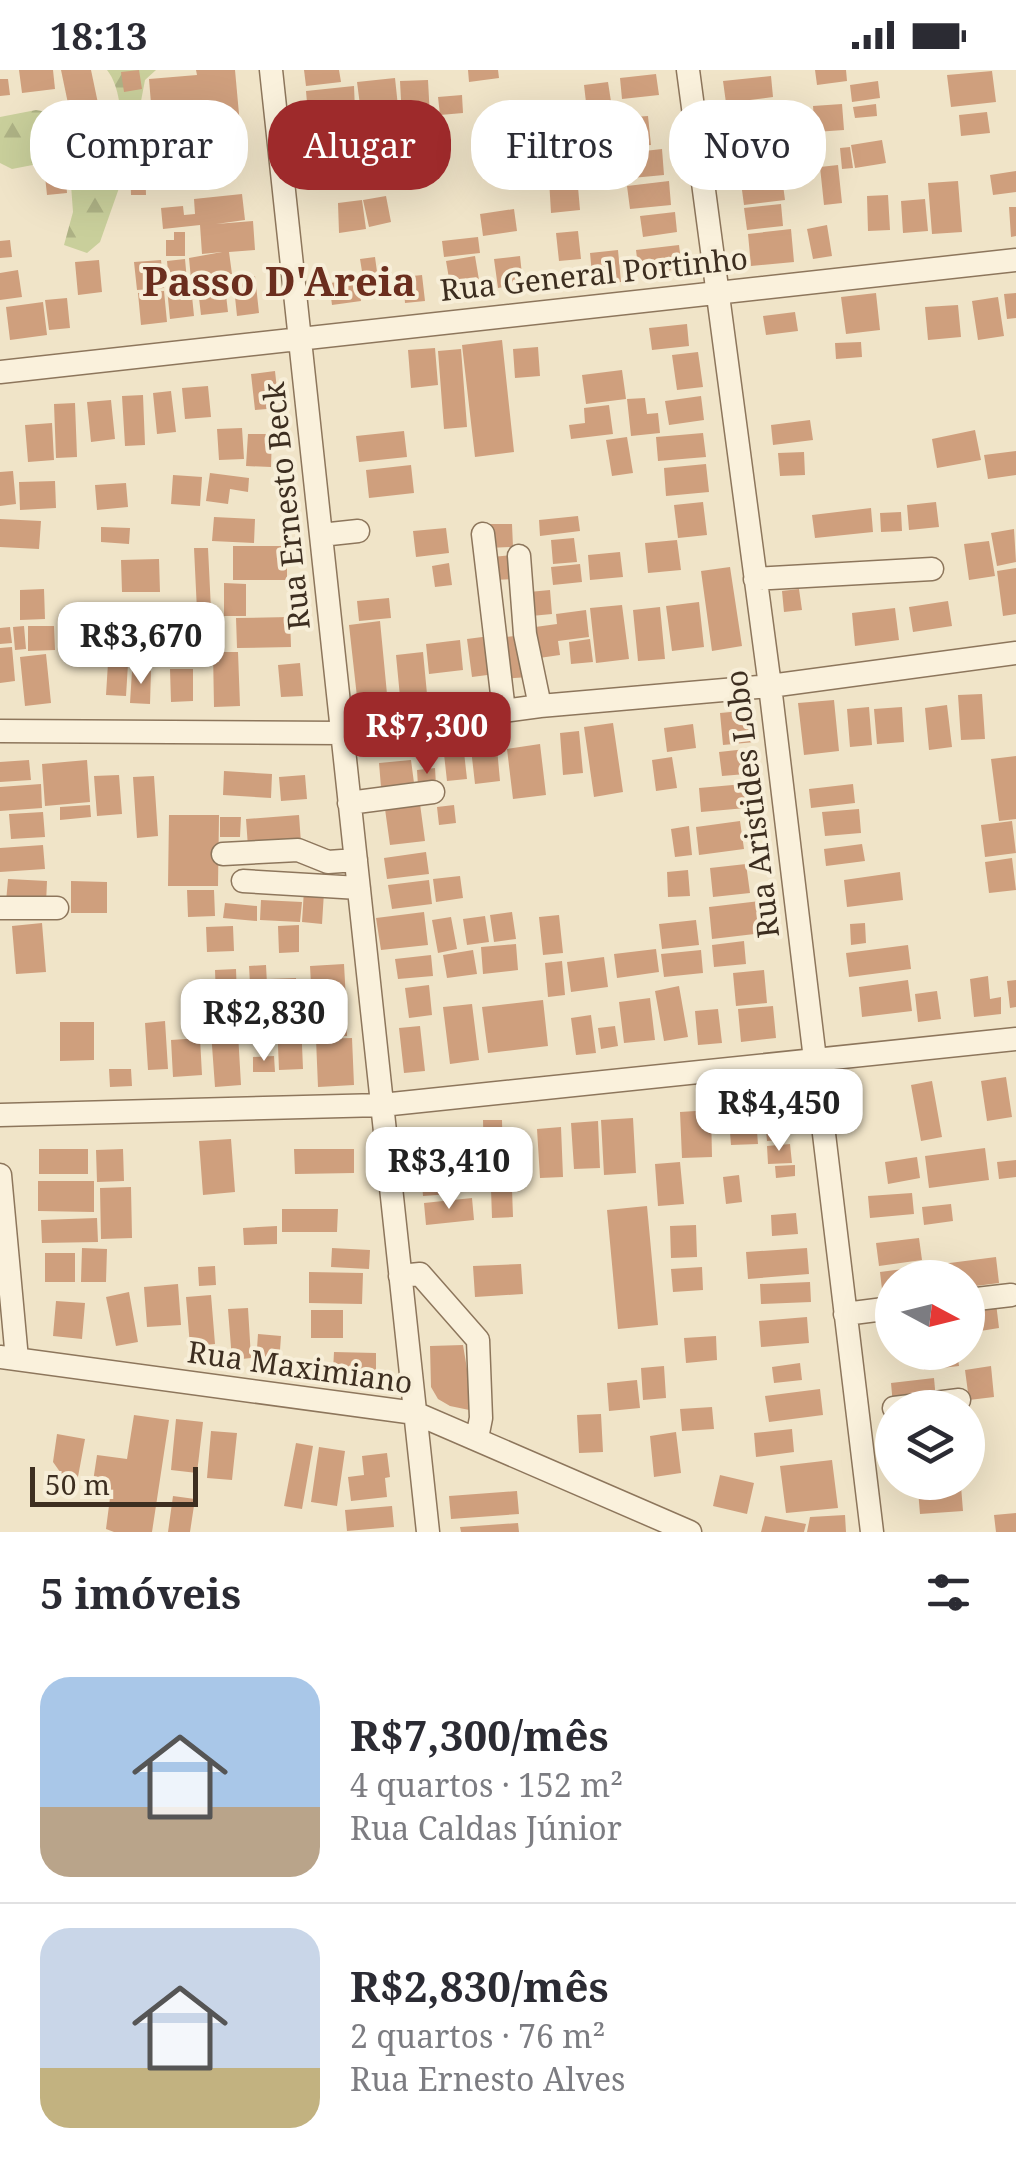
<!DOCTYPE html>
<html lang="pt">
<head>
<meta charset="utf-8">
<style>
	body { margin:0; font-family:"Noto Serif",serif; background:#f2f2f3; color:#2b2b33; height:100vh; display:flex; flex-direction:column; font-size:38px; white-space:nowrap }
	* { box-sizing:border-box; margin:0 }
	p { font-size:32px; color:#7c7c81 }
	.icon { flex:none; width:55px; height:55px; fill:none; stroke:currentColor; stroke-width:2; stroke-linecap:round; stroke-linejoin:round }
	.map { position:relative; height:1462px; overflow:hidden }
	.details { display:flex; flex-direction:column; background:#fff; flex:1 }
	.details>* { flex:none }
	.top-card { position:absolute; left:30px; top:30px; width:958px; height:90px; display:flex; gap:20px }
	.needle { width:65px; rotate:97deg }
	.fabs { position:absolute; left:875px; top:1190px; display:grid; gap:20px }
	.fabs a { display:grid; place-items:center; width:110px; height:110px; border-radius:50%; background:#fff; box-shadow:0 10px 40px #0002; font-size:50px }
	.scale { position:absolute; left:30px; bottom:25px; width:168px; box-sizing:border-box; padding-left:10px; border:5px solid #3d2e20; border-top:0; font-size:28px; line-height:35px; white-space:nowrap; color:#3d2e20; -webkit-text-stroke:8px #f7eed8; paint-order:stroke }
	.price { position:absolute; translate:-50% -85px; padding:0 22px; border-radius:20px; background:#fff; color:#222; font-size:32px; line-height:65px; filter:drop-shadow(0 2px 5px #0008) }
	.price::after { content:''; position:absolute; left:50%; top:60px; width:30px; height:22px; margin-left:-15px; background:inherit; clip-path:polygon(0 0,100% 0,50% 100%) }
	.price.current { background:#9e2a2b; color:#fff }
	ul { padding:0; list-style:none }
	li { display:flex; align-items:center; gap:30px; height:250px; padding:0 40px }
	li+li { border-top:2px solid #e1e1e2 }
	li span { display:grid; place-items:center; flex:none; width:280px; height:200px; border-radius:30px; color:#555 }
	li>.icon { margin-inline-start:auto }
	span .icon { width:120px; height:120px; fill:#fffc; stroke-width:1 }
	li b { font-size:42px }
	h2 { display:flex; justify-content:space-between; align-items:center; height:120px; padding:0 40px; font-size:42px }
	.chip { padding:0 35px; border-radius:40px; background:#fff; box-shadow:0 10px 40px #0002; font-size:35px; line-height:90px }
	.chip.current { background:#9e2a2b; color:#fff }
	.status { display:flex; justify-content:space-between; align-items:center; height:70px; padding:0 50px; background:#fff; direction:ltr }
	.status svg { height:28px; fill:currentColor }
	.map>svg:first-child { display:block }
</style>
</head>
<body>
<div class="status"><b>18:13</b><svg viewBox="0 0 49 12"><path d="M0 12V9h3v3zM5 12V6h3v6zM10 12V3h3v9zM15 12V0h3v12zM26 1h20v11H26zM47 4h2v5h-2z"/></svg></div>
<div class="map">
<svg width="1016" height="1462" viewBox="0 0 1016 1462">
	<defs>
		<pattern id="forest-firs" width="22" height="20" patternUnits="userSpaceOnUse" patternTransform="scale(2.5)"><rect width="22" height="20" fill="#c9cf9b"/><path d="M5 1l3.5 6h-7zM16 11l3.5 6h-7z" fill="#aeb285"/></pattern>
	</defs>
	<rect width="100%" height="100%" fill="#f0e4c8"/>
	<!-- forest -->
	<path fill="url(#forest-firs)" d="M107 0H156L145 10 131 84 100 172 87 183 64 175 73 142 69 88 12 99 0 93V47L36 40 53 43 77 65 92 70 122 64C121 44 120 16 107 0Z"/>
	<!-- building -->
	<path fill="#cf9f7d" d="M19 0H53L55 19 22 23Z
		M61 0H91L99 38 70 43Z
		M139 0 142 19 124 22 121 2Z
		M196 0H235L243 88 156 95 149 9 197 5Z
		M304 0H339L341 12 306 16Z
		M468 0H498L499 8 469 12Z
		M815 0H846L847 11 817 15Z
		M992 1 996 32 951 37 947 5Z
		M656 4 659 25 622 29 620 8Z
		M771 6 773 27 726 33 723 11Z
		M395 8 401 65 374 68 371 41H368L370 62 347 64 345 44 361 43 357 12Z
		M0 9H8L10 25 0 26Z
		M428 10 430 48 402 49 400 11Z
		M878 11 880 28 852 32 850 15Z
		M608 12 612 38 587 41 584 15Z
		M354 16 355 40 308 44 306 21Z
		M462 25 463 43 440 45 438 27Z
		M780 31 784 53 734 61 730 39Z
		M842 34 844 60 815 62 813 36Z
		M876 34 877 46 855 48 853 37Z
		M987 42 990 63 961 66 959 45Z
		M341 45 343 72 314 73V63L299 64 298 47Z
		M540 45 542 68 511 71 509 47Z
		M648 46 651 75 593 79 591 50Z
		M812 64 815 87 803 89 799 66Z
		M771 68 773 88 746 91 744 71Z
		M882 70 886 93 855 98 851 75Z
		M571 72 573 96 548 99 545 74Z
		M404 74 406 92 377 96 375 78Z
		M372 77 374 92 355 95 353 80Z
		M850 77 853 98 842 99 840 78Z
		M334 78 338 103 317 106 314 88 304 89 303 83Z
		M662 79 664 105 621 109 618 84Z
		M780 92 785 130 744 135 739 98Z
		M145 93 146 125H131L130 94Z
		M65 95 67 123 47 125 44 97Z
		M838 95 842 133 824 135 820 97Z
		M1016 101V122L993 125 990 105Z
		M577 106 580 140 551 143 549 109Z
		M669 111 671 135 630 139 627 116Z
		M958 111 962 162 932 164 928 113Z
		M242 124 245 150 216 154 253 151 255 180 229 182 232 204 191 209 189 188 222 182 202 184 200 155 163 159 161 138 183 136 184 145 195 144 194 129Z
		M888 125 890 160 868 161 867 126Z
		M386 126 391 152 369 157 363 130Z
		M925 129 928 161 903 163 901 131Z
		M362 130 366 159 339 163 338 133Z
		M781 134 783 156 747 160 744 138Z
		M1009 137H1016V166L1011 167Z
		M514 139 517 161 483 166 480 144Z
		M675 142 677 162 643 167 640 146Z
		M827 155 832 186 813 189 807 159Z
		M791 159 794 192 751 196 748 164Z
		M578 161 581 189 559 191 556 163Z
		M174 162H185V186H166V170H174Z
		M478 167 480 183 444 187 442 171Z
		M10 170 12 187 0 188V171Z
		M679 175 682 199 639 204 636 180Z
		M618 180 621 212 593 215 590 183Z
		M475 186 481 222 452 226 446 191Z
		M520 186 523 214 498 218 494 189Z
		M375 187 380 224 366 226 360 189Z
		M185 189 187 211 169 212 167 191Z
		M99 190 102 222 78 225 75 192Z
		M161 190 164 218 137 220 134 192Z
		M18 200 22 227 0 230V203Z
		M422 205 425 231 405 233 403 207Z
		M255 206 259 243 237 246 233 208Z
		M224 208 228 242 201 245 197 211Z
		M358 210 361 231 332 235 329 213Z
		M191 216 194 246 170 249 167 218Z
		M164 221 167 252 141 255 138 223Z
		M876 223 880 260 846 264 841 227Z
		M1016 223V248L1007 249 1004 224Z
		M998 227 1004 266 978 270 972 231Z
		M67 228 70 258 49 260 45 230Z
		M43 232 47 265 10 270 6 237Z
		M958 235 961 267 928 270 925 237Z
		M795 242 798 261 766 265 763 246Z
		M687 254 689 276 652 280 649 258Z
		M502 270 514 382 475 387 462 275Z
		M861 272 862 287 836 289 835 273Z
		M538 277 540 306 515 308 513 279Z
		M435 278 438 315 411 318 408 280Z
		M461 279 467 357 444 359 438 281Z
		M698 282 703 317 677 320 672 285Z
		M622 300 626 329 586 334 582 305Z
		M275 301 279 338 255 340 251 304Z
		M208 316 211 347 185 349 182 318Z
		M171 321 176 362 157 364 153 323Z
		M143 325 145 375 125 376 122 326Z
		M701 326 704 350 669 355 665 331Z
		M645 328 647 344 658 343 660 363 631 366 627 329Z
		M111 330 115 369 91 372 87 332Z
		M75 333 77 387 56 388 54 334Z
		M609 335 613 364 571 369 569 355 585 353 584 338Z
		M810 350 813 370 773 375 771 355Z
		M52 353 54 390 28 392 25 355Z
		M242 358 244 389 219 390 217 359Z
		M975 360 981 390 937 398 932 369Z
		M404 361 407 387 359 392 356 366Z
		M703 363 706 387 658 391 656 367Z
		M248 364H272L271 397 246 396Z
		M627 367 633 403 612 406 606 370Z
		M1016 381V405L988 409 984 385Z
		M804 382 805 405 780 406 778 383Z
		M706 394 709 422 666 426 664 398Z
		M411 395 414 423 369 428 366 400Z
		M13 401 16 434 0 436V402Z
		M210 403 249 408 248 422 230 419 228 434 206 431Z
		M173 405 202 407 200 436 171 434Z
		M55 411 56 438 20 440 19 412Z
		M126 413 128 437 97 440 95 415Z
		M703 432 707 465 678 468 674 435Z
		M936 432 939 457 909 460 907 435Z
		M871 438 873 462 815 468 812 445Z
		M901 442 902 461 881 462 880 443Z
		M578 446 580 461 540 466 539 450Z
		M214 447 255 449 254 473 212 471Z
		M0 449 41 451 39 479 0 477Z
		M487 454H512L513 477 487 478Z
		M101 457 130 458 129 474 101 472Z
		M446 458 449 483 416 487 413 461Z
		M1014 459 1016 492 997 496 991 463Z
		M574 468 577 492 553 494 551 470Z
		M677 470 681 500 648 503 645 473Z
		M989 471 995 506 969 510 964 474Z
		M233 476H287V510H233Z
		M194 478H208L211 540 197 541Z
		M620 482 623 507 590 510 588 485Z
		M513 485 514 509 493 510 492 487Z
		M159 489 160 522H122L121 490Z
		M449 493 452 515 435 517 432 496Z
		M580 494 582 512 553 515 551 497Z
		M730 497 742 576 712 581 701 501Z
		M1016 498V544L1003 546 997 501Z
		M224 513 246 514V546H224Z
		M44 519 45 549 20 550V520Z
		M799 519 802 540 784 542 782 521Z
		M550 520 552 544 531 546 529 522Z
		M389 528 391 548 359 551 357 531Z
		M948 531 952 556 913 562 909 537Z
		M699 532 704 577 672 581 666 536Z
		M622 535 629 589 596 593 590 538Z
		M660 537 665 589 638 591 633 540Z
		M895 538 899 570 855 576 852 543Z
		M586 540 589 567 558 571 560 585 532 589 528 558 557 554 556 544Z
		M290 547 291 577 237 578 236 548Z
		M143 549 145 576 126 577 125 550Z
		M380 551 387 624 357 627 349 555Z
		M195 554 198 591 170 593 166 556Z
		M24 556 26 579 15 580 13 557Z
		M28 556H54L55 580 28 581Z
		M10 557 12 573 0 574V558Z
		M524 565 528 607 501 609 498 568Z
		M490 566 495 604 472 607 467 569Z
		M590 569 593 592 571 594 569 572Z
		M460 570 463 600 429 604 426 574Z
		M12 577 15 611 0 613V578Z
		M213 582H238L240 636 214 637Z
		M423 582 427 624 400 627 396 585Z
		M46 584 51 633 25 636 20 587Z
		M108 593 128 594 126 626 106 625Z
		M300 593 303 626 281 627 278 595Z
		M170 599H193V631L171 632Z
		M132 601H151L150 634 130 633Z
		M982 624 985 669 961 670 958 625Z
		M834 630 839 681 804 685 798 633Z
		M947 635 952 677 929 680 925 638Z
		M869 637 872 675 850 677 847 639Z
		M902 637 904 672 877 674 874 639Z
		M752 640 755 672 723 675 720 643Z
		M613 653 623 722 594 727 584 657Z
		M693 654 696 678 667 682 664 658Z
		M579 661 583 703 563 705 560 663Z
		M496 667 500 711 475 714 470 670Z
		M540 674 546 725 513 729 507 679Z
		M755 678 758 703 722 706 719 682Z
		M464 682 467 709 447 711 444 684Z
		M1016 686V749L999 751 991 689Z
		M672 687 677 718 656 721 652 690Z
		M29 690 31 710 0 712V692Z
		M87 690 90 732 45 736 42 694Z
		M411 690 414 713 381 717 379 693Z
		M435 698 436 715 418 716 417 700Z
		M224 701 272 704 271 728 223 725Z
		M119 705 122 744 97 746 94 706Z
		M305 705 307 729 281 731 279 707Z
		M154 706 158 766 137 768 133 707Z
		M41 714 42 738 0 741V717Z
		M744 714 746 738 701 742 699 718Z
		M853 714 855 733 811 738 809 719Z
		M420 734 425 771 390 775 385 739Z
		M90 735 91 747 60 750V737Z
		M454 735 456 753 439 755 437 737Z
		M859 739 861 763 825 766 822 742Z
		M43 742 45 767 11 769 9 744Z
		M169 745H219L218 816H168Z
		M299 745 301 773 248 777 246 749Z
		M220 747H241L240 767H220Z
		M740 751 744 779 699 785 696 757Z
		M1012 751 1016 783 985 787 981 755Z
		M689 756 692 785 675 787 671 759Z
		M862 774 865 791 826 796 824 779Z
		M43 775 45 799 0 802V778Z
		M426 782 429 804 387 809 384 788Z
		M1012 788 1016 820 989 823 985 792Z
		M746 794 750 823 713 827 710 798Z
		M688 800 690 826 668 827 667 802Z
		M900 802 903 830 847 837 844 810Z
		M460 806 463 828 436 832 433 809Z
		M8 809 47 811 46 834 6 832Z
		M429 810 432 834 392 839 388 815Z
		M71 811 107 812V843H71Z
		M187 820H214L215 846 188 847Z
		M304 820 324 822 322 854 302 852Z
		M261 830 302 832 300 852 260 850Z
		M760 831 763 863 712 869 709 837Z
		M225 833 257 836V851L223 848Z
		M424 842 428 875 381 880 376 848Z
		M512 842 516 869 494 872 490 845Z
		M559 845 563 883 543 885 539 847Z
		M485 846 489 872 467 875 463 849Z
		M451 847 457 879 438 883 432 850Z
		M696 850 699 875 662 879 659 854Z
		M42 853 46 902 16 904 12 856Z
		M865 853 866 873 851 875 850 854Z
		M299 855V882L279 883 278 856Z
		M233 856 234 881 207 882 206 857Z
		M744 871 746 894 714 897 712 875Z
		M516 874 518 900 483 904 481 877Z
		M908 875 911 899 849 907 846 883Z
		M656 879 659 902 617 908 614 884Z
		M473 880 477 904 447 908 443 885Z
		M701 880 703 903 664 907 661 884Z
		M431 885 433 906 398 909 395 889Z
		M604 887 608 917 571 922 567 892Z
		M562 891 565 925 548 927 545 893Z
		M344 894 346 930 312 932 310 896Z
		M266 895 267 914H250L249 896Z
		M236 899 237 927 216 928 215 900Z
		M764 900 767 933 736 936 733 903Z
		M988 906 990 929 1001 927V944L974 947 970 909Z
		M296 908 297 942 271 943 270 909Z
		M908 910 912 941 862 947 859 917Z
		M1016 910V937L1010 938 1007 911Z
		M429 915 432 945 409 948 405 918Z
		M679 916 688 967 664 971 655 921Z
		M937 921 941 949 918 952 915 924Z
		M650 928 655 970 624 973 619 932Z
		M543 930 548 976 488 983 482 937Z
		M472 934 479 990 450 994 443 937Z
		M346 935 347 966 316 967 315 937Z
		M773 936 776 968 741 972 738 939Z
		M718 939 722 973 698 975 695 941Z
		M591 945 596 983 576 985 571 948Z
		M237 946 241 1015 215 1017 210 948Z
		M165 951 168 999 148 1000 145 953Z
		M301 951 303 999 279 1000 277 952Z
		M60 952H94V990L60 991Z
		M420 956 425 1001 404 1003 399 958Z
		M615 956 618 976 601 979 598 958Z
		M200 968 202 1005 173 1007 171 970Z
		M352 968 354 1015 318 1017 316 969Z
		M274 986 275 1002H253V987Z
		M109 999H131L132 1016 110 1017Z
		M1006 1007 1012 1047 987 1051 981 1011Z
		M932 1011 942 1067 921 1071 911 1015Z
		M754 1023 758 1074 731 1075 727 1025Z
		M790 1031 791 1054 766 1056 765 1032Z
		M711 1040 712 1087 682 1088 680 1042Z
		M633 1048 636 1103 604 1105 601 1050Z
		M483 1050H502L503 1088 484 1089Z
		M598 1051 600 1098 574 1099 571 1053Z
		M561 1057 563 1107 540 1108 537 1059Z
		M781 1058 782 1070 767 1071 766 1060Z
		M472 1062 475 1087 419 1094 416 1068Z
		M231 1069 235 1122 203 1125 199 1071Z
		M790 1074 792 1093 768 1094 767 1076Z
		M529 1075 531 1092 510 1094 508 1076Z
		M985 1078 989 1110 929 1118 925 1086Z
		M39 1079H88V1104H39Z
		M123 1079 124 1111 97 1112 96 1080Z
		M294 1079H354V1103L295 1104Z
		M917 1087 920 1108 888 1114 885 1092Z
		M1016 1090V1107L999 1109 997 1092Z
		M680 1092 684 1134 658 1136 655 1094Z
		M795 1095V1106L776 1108 775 1096Z
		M449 1096 450 1124 423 1126 421 1098Z
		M739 1105 742 1132 726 1134 723 1107Z
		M38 1111H94V1142L38 1141Z
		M131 1117 132 1168 101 1169 100 1118Z
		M491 1119H512L513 1147 492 1148Z
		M912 1123 914 1144 870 1148 868 1126Z
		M472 1128 474 1150 426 1155 424 1133Z
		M951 1134 953 1151 924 1155 922 1137Z
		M647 1136 658 1255 618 1259 607 1140Z
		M282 1139H338L337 1162H282Z
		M796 1143 798 1164 772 1166 771 1145Z
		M97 1148 98 1172 42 1173 41 1150Z
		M696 1155 697 1187 671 1188 670 1156Z
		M277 1156V1174L244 1175 243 1158Z
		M919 1168 922 1190 879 1196 876 1173Z
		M82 1178 107 1179 106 1212H81Z
		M332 1178 370 1180 369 1199 331 1197Z
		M807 1178 809 1204 748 1209 746 1182Z
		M45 1183H75V1212H45Z
		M996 1187 999 1213 968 1217V1208H892V1227L883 1228 880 1202Z
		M521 1194 523 1224 475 1227 473 1196Z
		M215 1196 216 1215 199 1216 198 1197Z
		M702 1197 703 1220 673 1222 671 1199Z
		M309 1202 363 1203 362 1234 309 1233Z
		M810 1212 811 1232 761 1234 760 1214Z
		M178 1214 181 1255 147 1257 144 1217Z
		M129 1222 138 1272 116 1276 106 1227Z
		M211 1225 215 1274 190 1276 186 1227Z
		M56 1231 85 1233 82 1269 53 1266Z
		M996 1233 999 1258 968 1263V1237Z
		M248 1238 251 1288 232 1290 228 1239Z
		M311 1240H343V1268H311Z
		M892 1246V1268L887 1269 885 1247Z
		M807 1247 809 1273 761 1277 759 1251Z
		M258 1264 281 1266 279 1294 256 1293Z
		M716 1266 717 1290 686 1293 684 1268Z
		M463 1275 474 1341 450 1336 438 1329 431 1317 430 1276Z
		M334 1282 376 1283V1302L333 1301Z
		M922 1282H957L959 1296 924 1300Z
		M800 1293 802 1310 774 1313 772 1297Z
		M664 1296 666 1328 643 1330 641 1298Z
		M991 1296 994 1327 969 1330 965 1300Z
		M934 1308 936 1330 893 1335 891 1313Z
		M637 1310 640 1338 609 1341 607 1313Z
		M820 1319 823 1345 769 1352 765 1326Z
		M712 1337 714 1359 682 1361 680 1339Z
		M601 1344 603 1382 579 1383 577 1345Z
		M134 1345 169 1350 152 1462H114L106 1459 110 1428 91 1425 97 1385 127 1389Z
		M176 1349 203 1352 197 1403 171 1400Z
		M978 1355 983 1381 968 1384V1357Z
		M792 1359 794 1382 756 1387 754 1363Z
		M211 1361 237 1363 232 1410 207 1408Z
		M676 1362 681 1403 654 1407 650 1366Z
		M57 1364 85 1369 75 1423 53 1392Z
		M296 1373 313 1376 302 1439 284 1436Z
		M319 1377 345 1381 337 1436 311 1432Z
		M387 1383 390 1407 385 1408 387 1427 351 1431 348 1407 364 1405 362 1386Z
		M832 1390 838 1438 786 1443 780 1396Z
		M720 1405 754 1413 747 1444 713 1436Z
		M961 1416 963 1441 920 1444 918 1420Z
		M517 1421 519 1444 451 1449 449 1426Z
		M173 1426 195 1429 190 1462H168Z
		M392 1436 394 1457 347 1461 345 1440Z
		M1016 1443V1462H996L994 1445Z
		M845 1445 846 1462H807L810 1447Z
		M765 1446 806 1454 804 1462H761Z
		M518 1453 519 1462H461L460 1457Z"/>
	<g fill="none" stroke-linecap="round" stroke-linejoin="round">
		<!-- minor casing -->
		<g stroke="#8d765c" stroke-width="25">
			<path id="minor" d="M271 0 428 1462
				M688 0 770 616 872 1462
				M0 302 1016 190
				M483 464 504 641
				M321 465 358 461
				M519 486 525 564 540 636
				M755 509 932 499
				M0 661 342 663 540 636 770 616 1016 583
				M349 733 433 722
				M223 784 298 780 328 792 356 790
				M243 811 359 818
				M0 838H57
				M0 1045 382 1035 1016 969
				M0 1105 17 1289
				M400 1206 420 1204 478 1270 481 1348 477 1368
				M968 1230 1011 1225
				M845 1244 892 1238
				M0 1287 415 1343 690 1462
				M894 1338 959 1330"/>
		</g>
		<!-- minor -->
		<use href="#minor" stroke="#faf1dc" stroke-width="22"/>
	</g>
	<g text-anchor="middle" stroke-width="8" stroke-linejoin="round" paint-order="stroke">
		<!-- street labels -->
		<g font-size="30" fill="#3d2e20" stroke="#f7eed8">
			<text transform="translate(594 205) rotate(-6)" y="10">Rua General Portinho</text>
			<text transform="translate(287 436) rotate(-96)" y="10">Rua Ernesto Beck</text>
			<text transform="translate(753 734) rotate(-97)" y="10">Rua Aristides Lobo</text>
			<text transform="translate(300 1298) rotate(8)" y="10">Rua Maximiano</text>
		</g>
		<!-- district labels -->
		<g font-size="40" font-weight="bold" fill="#6b2e1e" stroke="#f7eed8">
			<text x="279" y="226">Passo D'Areia</text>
		</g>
	</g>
</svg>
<div class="fabs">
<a><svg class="needle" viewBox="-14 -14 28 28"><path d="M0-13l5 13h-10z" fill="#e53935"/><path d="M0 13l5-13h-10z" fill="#7c7c81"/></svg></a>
<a><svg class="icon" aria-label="layers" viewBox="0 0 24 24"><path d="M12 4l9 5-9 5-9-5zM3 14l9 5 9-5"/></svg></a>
</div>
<div class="scale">50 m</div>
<b class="price" style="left:141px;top:617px">R$3,670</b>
<b class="price current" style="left:427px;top:707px">R$7,300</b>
<b class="price" style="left:264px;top:994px">R$2,830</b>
<b class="price" style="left:779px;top:1084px">R$4,450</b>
<b class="price" style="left:449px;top:1142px">R$3,410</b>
<div class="top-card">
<a class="chip">Comprar</a>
<a class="chip current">Alugar</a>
<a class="chip">Filtros</a>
<a class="chip">Novo</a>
</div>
</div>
<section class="details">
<h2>5 imóveis<svg class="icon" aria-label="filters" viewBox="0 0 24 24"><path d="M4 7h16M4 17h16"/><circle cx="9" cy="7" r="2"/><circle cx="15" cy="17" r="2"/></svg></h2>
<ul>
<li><span style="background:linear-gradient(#a9c7e8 65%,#b9a48a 0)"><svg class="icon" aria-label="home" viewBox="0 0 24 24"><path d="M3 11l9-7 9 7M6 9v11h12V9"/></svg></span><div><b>R$7,300/mês</b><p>4 quartos · 152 m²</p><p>Rua Caldas Júnior</p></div></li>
<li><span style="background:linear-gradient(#c9d6e8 70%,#c2b280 0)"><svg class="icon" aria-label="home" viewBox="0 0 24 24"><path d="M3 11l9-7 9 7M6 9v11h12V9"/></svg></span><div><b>R$2,830/mês</b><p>2 quartos · 76 m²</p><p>Rua Ernesto Alves</p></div></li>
</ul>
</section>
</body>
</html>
